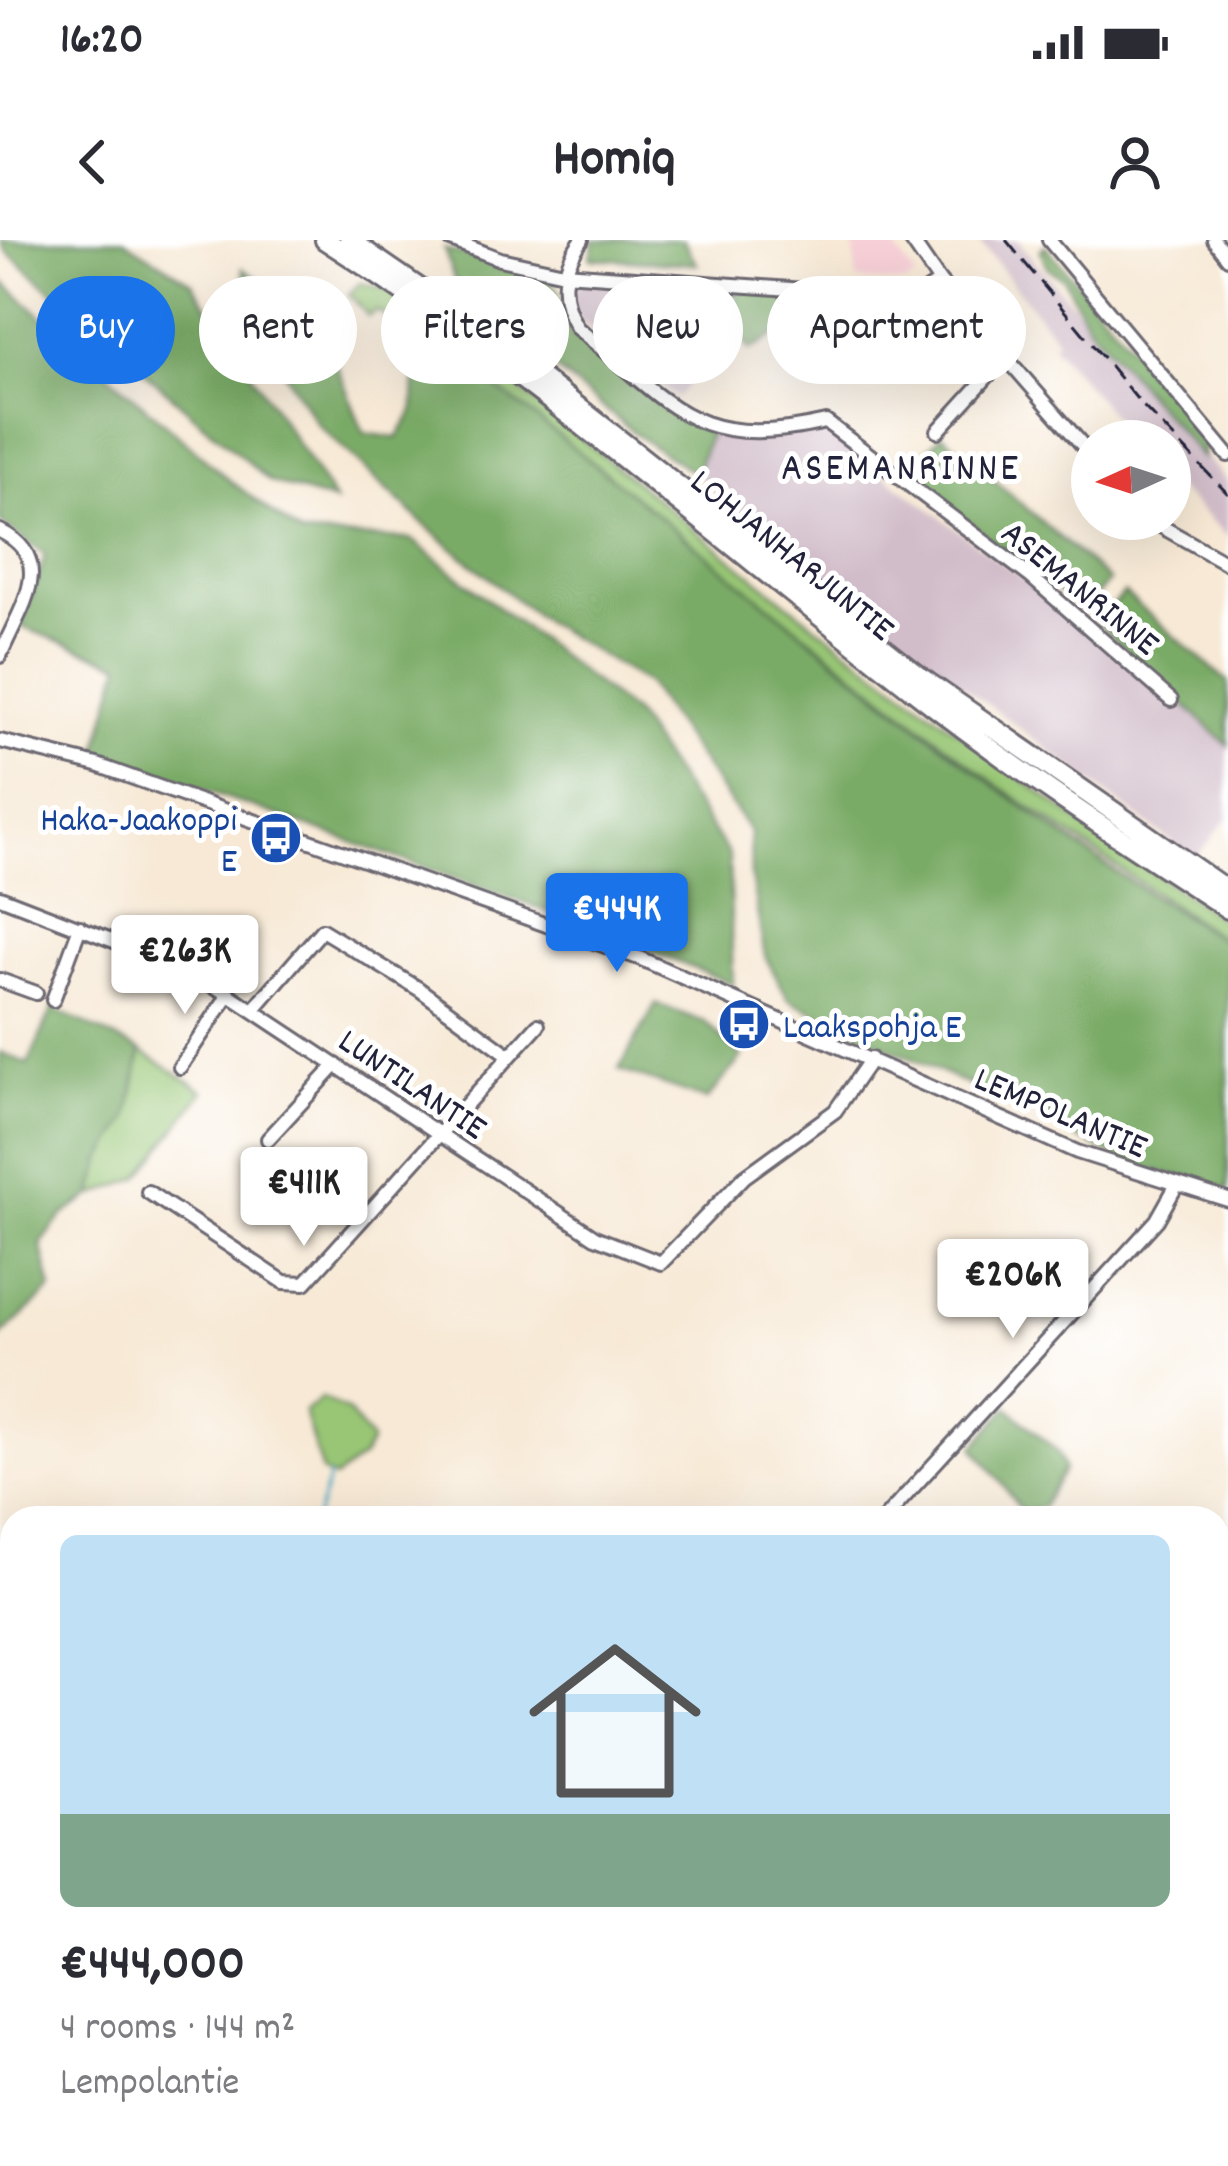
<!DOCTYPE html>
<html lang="en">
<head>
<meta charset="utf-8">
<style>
	body { margin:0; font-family:Dekko,sans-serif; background:#f7f7f7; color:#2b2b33; height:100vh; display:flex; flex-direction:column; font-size:45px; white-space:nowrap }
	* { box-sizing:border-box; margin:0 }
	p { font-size:39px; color:#7c7c81 }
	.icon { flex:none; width:66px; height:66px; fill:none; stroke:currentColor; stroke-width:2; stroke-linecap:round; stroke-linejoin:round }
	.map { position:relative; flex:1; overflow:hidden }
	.side { position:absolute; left:0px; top:1266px; width:1230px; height:660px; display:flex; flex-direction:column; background:#fff; border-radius:36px 36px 0 0; box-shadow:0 12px 48px #0002 }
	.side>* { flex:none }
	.hud { position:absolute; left:36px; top:36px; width:1158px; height:108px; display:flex; gap:24px }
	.needle { width:78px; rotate:267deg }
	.fabs { position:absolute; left:1071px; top:180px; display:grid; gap:24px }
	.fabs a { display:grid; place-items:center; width:120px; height:120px; border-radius:50%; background:#fff; box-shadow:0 12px 48px #0002; font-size:60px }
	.price { position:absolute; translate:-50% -102px; padding:0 27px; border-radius:12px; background:#fff; color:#222; font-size:39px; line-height:78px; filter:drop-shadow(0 3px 6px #0008) }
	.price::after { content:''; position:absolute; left:50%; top:72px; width:36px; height:27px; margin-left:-18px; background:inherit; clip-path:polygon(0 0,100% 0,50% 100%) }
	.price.selected { background:#1a73e8; color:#fff }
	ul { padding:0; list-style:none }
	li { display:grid; align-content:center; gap:24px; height:636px; padding:0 60px }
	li+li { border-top:3px solid #e1e1e2 }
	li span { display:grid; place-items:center; height:372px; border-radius:18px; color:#555 }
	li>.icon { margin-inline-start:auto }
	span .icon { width:216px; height:216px; fill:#fffc; stroke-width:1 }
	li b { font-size:51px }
	.pill { padding:0 42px; border-radius:54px; background:#fff; box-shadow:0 12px 48px #0002; font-size:42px; line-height:108px }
	.pill.selected { background:#1a73e8; color:#fff }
	.status { display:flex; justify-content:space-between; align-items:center; height:84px; padding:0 60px; background:#fff; direction:ltr }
	.status svg { height:33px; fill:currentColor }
	header { display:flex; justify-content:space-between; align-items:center; height:156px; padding:0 60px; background:#fff; font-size:54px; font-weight:700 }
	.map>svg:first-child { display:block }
</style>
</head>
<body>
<div class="status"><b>16:20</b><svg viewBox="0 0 49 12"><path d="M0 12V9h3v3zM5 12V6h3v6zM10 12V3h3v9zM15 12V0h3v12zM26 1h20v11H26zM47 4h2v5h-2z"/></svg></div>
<header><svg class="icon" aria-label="back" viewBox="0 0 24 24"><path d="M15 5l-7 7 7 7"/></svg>Homiq<svg class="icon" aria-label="person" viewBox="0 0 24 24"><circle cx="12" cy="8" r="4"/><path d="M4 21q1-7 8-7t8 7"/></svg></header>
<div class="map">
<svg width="1228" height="1926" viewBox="0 0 1228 1926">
	<rect width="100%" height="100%" fill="#fff"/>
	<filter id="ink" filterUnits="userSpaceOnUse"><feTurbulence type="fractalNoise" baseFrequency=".00833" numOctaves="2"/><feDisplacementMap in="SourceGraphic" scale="24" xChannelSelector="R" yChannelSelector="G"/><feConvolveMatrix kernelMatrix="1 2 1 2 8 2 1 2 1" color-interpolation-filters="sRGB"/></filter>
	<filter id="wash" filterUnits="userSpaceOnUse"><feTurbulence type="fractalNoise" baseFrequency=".004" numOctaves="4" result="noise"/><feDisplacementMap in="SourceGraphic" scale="48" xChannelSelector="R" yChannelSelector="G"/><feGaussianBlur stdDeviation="2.7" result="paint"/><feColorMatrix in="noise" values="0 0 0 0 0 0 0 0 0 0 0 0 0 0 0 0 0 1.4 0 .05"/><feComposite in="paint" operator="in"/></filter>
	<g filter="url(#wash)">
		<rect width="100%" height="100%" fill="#f7e9d5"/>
		<!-- built -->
		<path fill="#f6cfd7" d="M853 0H889L916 37 906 44 857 40Z"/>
		<!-- industrial -->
		<path fill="#d1bdc9" d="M978 0H1017L1228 243V297L1170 242V201H1134L1052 105 1057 99Z
			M586 42 737 48 732 86 677 158 578 79 571 59 577 46Z
			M815 192 836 199 1161 442 1228 505V578L1194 619 765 297 696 234 709 194 756 198Z"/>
		<!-- green -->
		<path fill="#98c674" stroke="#5d7458" stroke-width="3" d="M360 43 385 49 439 85 811 382 1091 590 1228 683V703L997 545 434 103 377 71 368 76 349 54Z
			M141 811 204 851 139 938 92 956 101 920 128 879Z
			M322 1158 347 1171 371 1201 363 1217 334 1239 322 1232 304 1172Z
			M1218 1827 1228 1829V1926H1144L1141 1914H1218Z"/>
		<!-- forest -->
		<path fill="#7aab66" stroke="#4e6650" stroke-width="3" d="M1 0H124L192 42 335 262 270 242 4 9Z
			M594 0H683L697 24 591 18Z
			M1045 5 1206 194 1202 218 1088 85 1064 39 1048 28 1040 11Z
			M444 9 545 37 556 48 569 92 709 194 696 234 642 199 458 50Z
			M243 29 293 61 308 102 334 119 364 193 397 198 414 171 415 119 388 94V78C488 133 577 211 666 282 848 428 1027 585 1228 703V950L1131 924 1071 895 1058 880 959 841 788 759 765 716 751 637 750 592 646 443 540 379 427 287 318 185 257 90Z
			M0 39 228 239 301 295 411 299 633 473 729 615 733 744 567 678 97 512 121 424 22 387 45 315 0 282Z
			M737 48 840 58 750 110 732 86Z
			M942 194 1109 341 1084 371 906 235Z
			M1124 353 1228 442V505L1096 382Z
			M656 764 705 782 742 817 707 860 619 830Z
			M53 768 141 811 128 879 102 920 92 956 63 975 41 1004 52 1049 0 1097V812L28 824Z
			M1008 1167 1058 1212 1064 1229 1042 1267 1023 1272 974 1207Z
			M910 1914H1141L1144 1926H892Z"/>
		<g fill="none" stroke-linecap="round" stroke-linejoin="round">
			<!-- stream -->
			<path stroke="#47a9c6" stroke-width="3" d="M316 1278 329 1236
				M0 1728 12 1719"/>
		</g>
	</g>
	<g filter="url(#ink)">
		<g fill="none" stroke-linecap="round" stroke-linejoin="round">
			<!-- minor casing -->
			<g stroke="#6d6871" stroke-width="18">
				<path id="minor" d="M451 0 500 19 564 33 903 57H918L940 42
					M582 0C560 29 559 57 577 88 674 166 694 212 826 182L1031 337 1171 460
					M911 0 940 42 1092 216
					M1049 0 1228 215
					M1214 0 1228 18
					M938 191 1006 116
					M1148 279 1228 324
					M0 291C59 320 19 369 0 416
					M0 501 97 525 639 718 1077 912 1228 960
					M0 657 163 720 225 752 595 997 661 1023 744 937 835 871 871 819
					M0 740 36 753
					M53 760 80 687
					M253 770 322 690 419 749 509 815
					M180 827 229 754
					M268 899 336 825
					M148 952 284 1042 305 1043 538 785
					M885 1278 1157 980 1175 948
					M151 1926 208 1914"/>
			</g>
			<!-- highway casing -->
			<g stroke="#6d6871" stroke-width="24">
				<path id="highway" d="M325 0C533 134 718 298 913 450 1014 529 1120 599 1228 669
					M349 0 476 87
					M507 111 923 439 1228 651"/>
			</g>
			<!-- minor -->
			<use href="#minor" stroke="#fff" stroke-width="12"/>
			<!-- highway -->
			<use href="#highway" stroke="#fff" stroke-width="18"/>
			<!-- rail -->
			<path stroke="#22223b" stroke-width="3" stroke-dasharray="18 9" stroke-linecap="butt" d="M1006 0 1142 165 1228 254"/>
		</g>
	</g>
	<!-- icons -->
	<defs>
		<g id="bus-disc" transform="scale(2.7)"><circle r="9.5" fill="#1a4fb4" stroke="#fff"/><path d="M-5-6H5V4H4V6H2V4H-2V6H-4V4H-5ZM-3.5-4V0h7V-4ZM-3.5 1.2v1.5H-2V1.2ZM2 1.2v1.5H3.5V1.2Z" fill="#fff"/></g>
	</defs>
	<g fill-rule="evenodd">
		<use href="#bus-disc" x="276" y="598"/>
		<use href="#bus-disc" x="744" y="784"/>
	</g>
	<g text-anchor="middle" stroke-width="10" stroke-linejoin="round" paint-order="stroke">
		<!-- street labels -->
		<g font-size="36" fill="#22223b" stroke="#fff">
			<text transform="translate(794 313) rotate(39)" y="13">LOHJANHARJUNTIE</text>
			<text transform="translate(1082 346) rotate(39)" y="13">ASEMANRINNE</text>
			<text transform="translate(414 842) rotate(34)" y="13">LUNTILANTIE</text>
			<text transform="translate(1062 870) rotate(23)" y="13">LEMPOLANTIE</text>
		</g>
		<!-- transit labels -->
		<g font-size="36" fill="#164399" stroke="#fff" text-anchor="end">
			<text x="237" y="590">Haka-Jaakoppi<tspan x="237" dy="41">E</tspan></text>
			<text x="783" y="797" text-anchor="start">Laakspohja E</text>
		</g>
		<!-- neighbourhood labels -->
		<g font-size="39" letter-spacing="3" fill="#22223b" stroke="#fff">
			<text x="901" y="239">ASEMANRINNE</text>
		</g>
	</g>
</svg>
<div class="fabs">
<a><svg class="needle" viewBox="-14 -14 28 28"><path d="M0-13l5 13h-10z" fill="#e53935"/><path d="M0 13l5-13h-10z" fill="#7c7c81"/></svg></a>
</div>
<b class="price selected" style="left:617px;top:735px">€444K</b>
<b class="price" style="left:185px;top:777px">€263K</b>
<b class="price" style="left:304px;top:1009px">€411K</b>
<b class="price" style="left:1013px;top:1101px">€206K</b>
<div class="hud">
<a class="pill selected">Buy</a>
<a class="pill">Rent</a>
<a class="pill">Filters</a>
<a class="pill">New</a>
<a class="pill">Apartment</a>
</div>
<section class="side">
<ul>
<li><span style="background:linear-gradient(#bfe0f5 75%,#7fa58c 0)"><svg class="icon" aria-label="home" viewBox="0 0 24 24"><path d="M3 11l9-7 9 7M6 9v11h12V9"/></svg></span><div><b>€444,000</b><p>4 rooms · 144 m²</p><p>Lempolantie</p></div></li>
</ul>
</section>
</div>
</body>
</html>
